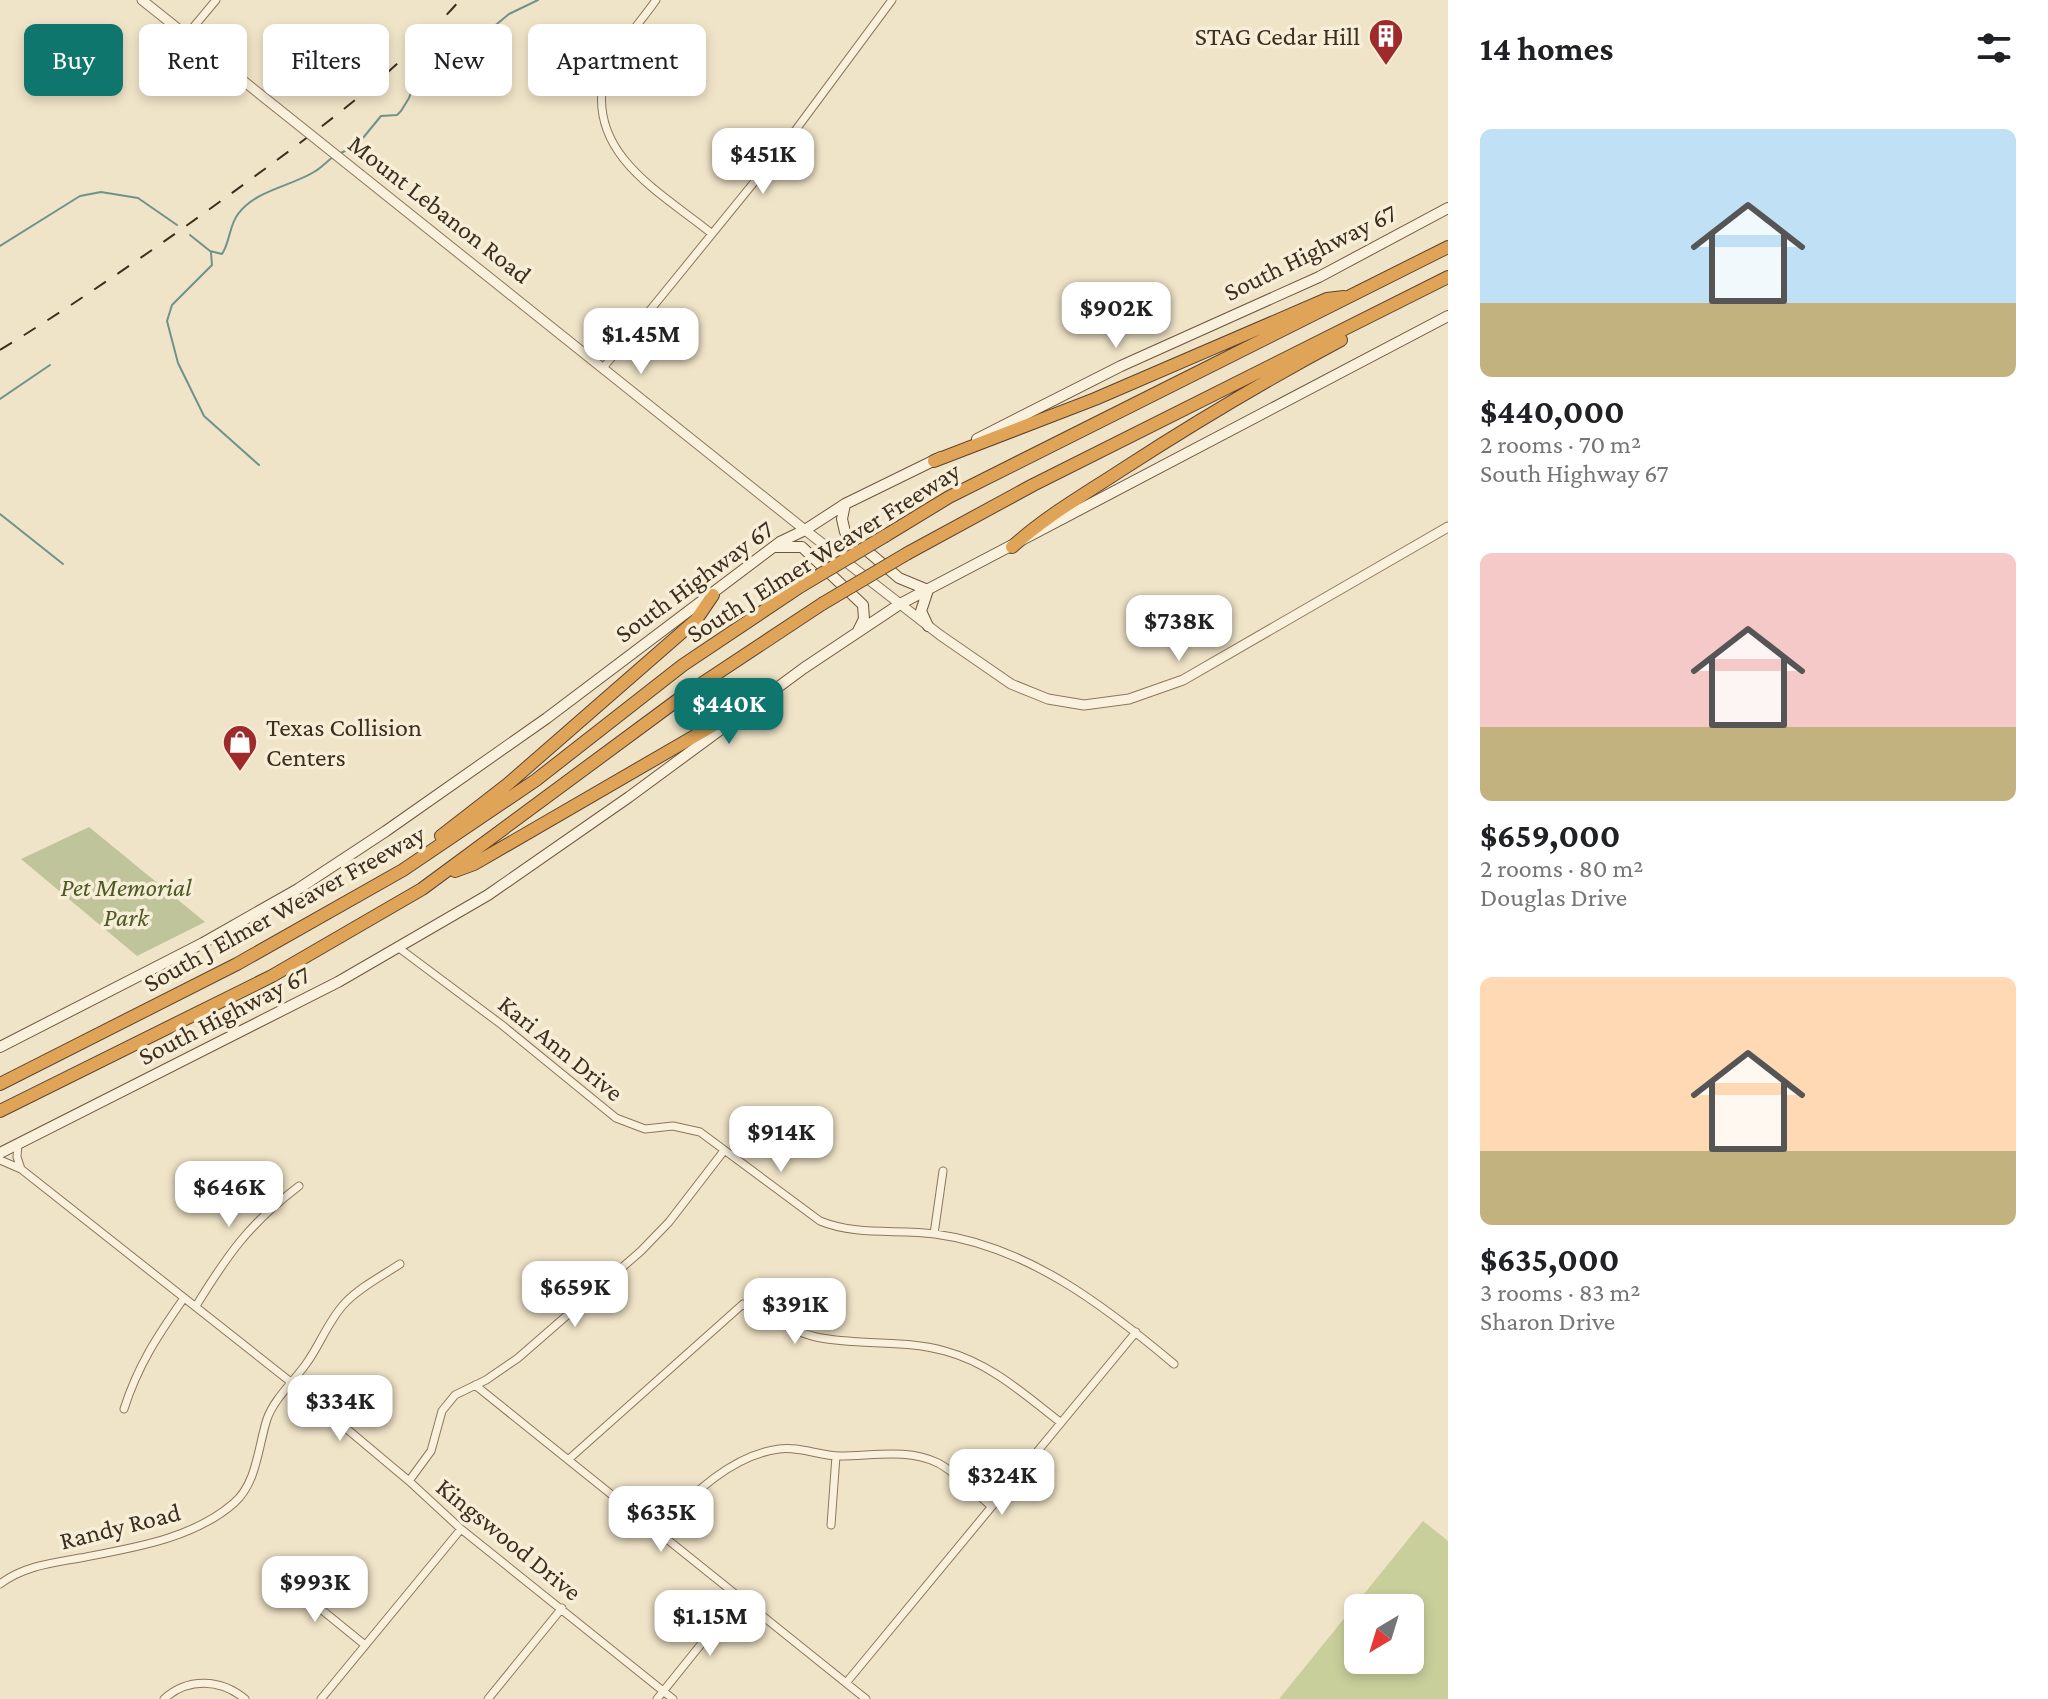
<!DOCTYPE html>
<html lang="en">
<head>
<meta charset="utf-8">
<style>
	body { margin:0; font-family:"Crimson Pro",serif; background:#f2f2f2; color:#202124; height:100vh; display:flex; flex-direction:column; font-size:30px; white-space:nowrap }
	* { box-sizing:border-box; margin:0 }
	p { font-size:26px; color:#757577 }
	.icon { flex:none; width:44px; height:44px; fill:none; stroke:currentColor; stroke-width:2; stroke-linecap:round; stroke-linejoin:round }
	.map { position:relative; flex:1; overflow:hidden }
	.sheet { display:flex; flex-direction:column; background:#fff; width:600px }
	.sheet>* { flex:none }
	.hud { position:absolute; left:24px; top:24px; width:760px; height:72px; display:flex; gap:16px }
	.needle { width:52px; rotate:218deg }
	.buttons { position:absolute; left:1344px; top:1594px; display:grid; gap:16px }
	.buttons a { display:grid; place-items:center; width:80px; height:80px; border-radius:12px; background:#fff; box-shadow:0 4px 12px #0003; font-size:40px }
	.price { position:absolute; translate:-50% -68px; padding:0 18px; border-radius:16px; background:#fff; color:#222; font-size:26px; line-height:52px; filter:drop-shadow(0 2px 4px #0008) }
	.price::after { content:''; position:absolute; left:50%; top:48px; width:24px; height:18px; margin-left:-12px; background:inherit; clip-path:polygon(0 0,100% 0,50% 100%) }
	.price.active { background:#0f766e; color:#fff }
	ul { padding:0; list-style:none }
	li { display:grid; align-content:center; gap:16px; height:424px; padding:0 32px }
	li span { display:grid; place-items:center; height:248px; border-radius:12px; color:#555 }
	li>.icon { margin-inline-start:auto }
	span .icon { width:144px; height:144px; fill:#fffc; stroke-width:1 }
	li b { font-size:34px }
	h2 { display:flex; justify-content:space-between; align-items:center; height:96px; padding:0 32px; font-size:34px }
	.tag { padding:0 28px; border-radius:12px; background:#fff; box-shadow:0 4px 12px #0003; font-size:28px; line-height:72px }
	.tag.active { background:#0f766e; color:#fff }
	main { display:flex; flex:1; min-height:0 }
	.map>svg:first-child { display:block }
</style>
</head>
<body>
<main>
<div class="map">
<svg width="1448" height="1699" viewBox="0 0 1448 1699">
	<rect width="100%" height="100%" fill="#f0e4c8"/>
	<!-- green -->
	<path fill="#c9cf9b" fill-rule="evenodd" d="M1423 1521 1448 1541V1699H1279ZM1358 1608H1410V1660H1358Z"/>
	<!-- cemetery -->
	<path fill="#bfc49a" d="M89 827 205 922 137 956 21 859Z"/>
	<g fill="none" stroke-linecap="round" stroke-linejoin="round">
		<!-- stream -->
		<path stroke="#6f938a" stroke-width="2" d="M339 154 358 144 381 116 397 115 401 111 409 98 420 68 459 43 477 25 492 28 509 14 538 0
			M190 235 210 251 222 254C230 242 229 226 238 214 256 190 289 187 314 172 321 168 326 162 333 157
			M0 246 80 196 101 192 138 198 177 225
			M211 253 212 265 172 305 167 321 178 363 204 416 259 465
			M0 399 50 365
			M0 514 63 564"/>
		<!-- minor casing -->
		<g stroke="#8d765c" stroke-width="9">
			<path id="minor" d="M656 0C641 22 608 57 603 83 590 156 663 194 711 233
				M186 36 216 0
				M603 368 786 143 892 0
				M399 948 502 1025 616 1118 645 1129 673 1126 700 1132 820 1221C857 1236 896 1229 935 1234 1027 1246 1105 1306 1174 1364
				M18 1144 17 1157 21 1169
				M0 1160 21 1169 292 1383 409 1481 461 1529 673 1699
				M934 1234 943 1171
				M196 1306C228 1254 249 1224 299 1186
				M475 1385 866 1699
				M124 1409C138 1365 158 1335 184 1298
				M569 1459 743 1304C768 1314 790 1331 816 1337 858 1346 903 1339 945 1351 990 1363 1024 1394 1060 1422
				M409 1481 431 1451 442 1411 455 1395 486 1380 518 1358 641 1251 669 1222 723 1152
				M831 1525 836 1456
				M659 1531C689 1496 732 1455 779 1449 799 1446 820 1456 840 1456 872 1456 908 1448 938 1463 957 1473 974 1492 991 1506
				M285 1580 365 1645
				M0 1584C24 1566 52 1563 80 1558 132 1548 193 1539 234 1503 257 1483 258 1447 267 1419 274 1399 294 1381 306 1364 320 1345 328 1321 345 1303 360 1287 382 1276 400 1264
				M846 1683 1136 1332
				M164 1699C188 1677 221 1679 245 1699
				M321 1699 461 1529
				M488 1699 562 1608
				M657 1699 739 1597"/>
		</g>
		<!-- tertiary casing -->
		<g stroke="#8d765c" stroke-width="11">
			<path id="tertiary" d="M142 0 276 107
				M361 175 805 530 940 635 1011 684 1048 699 1084 705 1129 699 1183 680 1448 527"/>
		</g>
		<!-- secondary casing -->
		<g stroke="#6f573f" stroke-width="12">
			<path id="secondary" d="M977 439 1121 366 1319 277 1448 208
				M845 504 842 519 845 532 899 578 928 590 921 611 928 626
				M775 547H802L863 605 864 619 858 631
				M0 1047 203 943 298 889 386 831 547 718 780 542 805 530 845 504 941 457
				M0 1153 338 982 488 895 629 797 804 668 900 604 1448 316"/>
		</g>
		<!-- motorway casing -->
		<g stroke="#5b4430" stroke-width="14">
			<path id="motorway" d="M934 461 1095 399 1327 299 1344 297
				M885 536 949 497 1448 247
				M1012 547C1046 516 1085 494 1123 469 1194 423 1266 380 1341 340
				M908 553 1033 485 1448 277
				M441 836 508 784 696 620 713 595
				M455 871 474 864 731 715 761 701
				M0 1084 237 964 403 870 536 780 683 665 801 586
				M0 1111 272 976 422 889 683 696 822 604"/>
		</g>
		<!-- minor -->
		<use href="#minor" stroke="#faf1dc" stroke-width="7"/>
		<!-- tertiary -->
		<use href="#tertiary" stroke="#faf1dc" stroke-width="9"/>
		<!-- secondary -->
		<use href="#secondary" stroke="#faf1dc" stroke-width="10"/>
		<!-- motorway -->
		<use href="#motorway" stroke="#e0a458" stroke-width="12"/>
		<!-- rail -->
		<path stroke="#3d2e20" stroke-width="2" stroke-dasharray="14 14" stroke-linecap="butt" d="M0 350C85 298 166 241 247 182 326 124 395 74 460 0"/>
		<!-- tertiary-bridge casing -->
		<g stroke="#8d765c" stroke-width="11" stroke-linecap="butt">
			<path id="tertiary-bridge" d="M276 107 361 175"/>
		</g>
		<!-- motorway-bridge casing -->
		<g stroke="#5b4430" stroke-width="14" stroke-linecap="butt">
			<path id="motorway-bridge" d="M801 586 885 536
				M822 604 908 553"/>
		</g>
		<!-- tertiary-bridge -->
		<use href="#tertiary-bridge" stroke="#faf1dc" stroke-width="9"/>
		<!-- motorway-bridge -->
		<use href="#motorway-bridge" stroke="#e0a458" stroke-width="12"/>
	</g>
	<!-- icons -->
	<defs>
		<g id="building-pin" transform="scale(1.8)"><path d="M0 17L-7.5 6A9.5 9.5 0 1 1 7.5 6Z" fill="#9e2a2b" stroke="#f7eed8"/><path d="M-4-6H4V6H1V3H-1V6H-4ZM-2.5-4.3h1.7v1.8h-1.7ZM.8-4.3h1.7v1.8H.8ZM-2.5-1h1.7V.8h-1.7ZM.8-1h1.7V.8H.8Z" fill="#fff"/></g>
		<g id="shop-pin" transform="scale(1.8)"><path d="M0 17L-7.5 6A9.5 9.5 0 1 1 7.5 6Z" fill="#9e2a2b" stroke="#f7eed8"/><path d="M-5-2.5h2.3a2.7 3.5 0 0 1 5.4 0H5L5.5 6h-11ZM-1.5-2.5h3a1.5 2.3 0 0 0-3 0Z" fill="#fff"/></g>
	</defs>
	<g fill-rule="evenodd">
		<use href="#building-pin" x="1386" y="36"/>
		<use href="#shop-pin" x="240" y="742"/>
	</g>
	<g text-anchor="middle" stroke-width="7" stroke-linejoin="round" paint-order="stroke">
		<!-- poi labels -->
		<g font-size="26" fill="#3d2e20" stroke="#f7eed8" text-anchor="end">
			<text x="1360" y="45">STAG Cedar Hill</text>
			<text x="266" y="736" text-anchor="start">Texas Collision<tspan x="266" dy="30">Centers</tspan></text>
		</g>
		<!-- street labels -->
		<g font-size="26" fill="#3d2e20" stroke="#f7eed8">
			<text transform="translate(440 209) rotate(38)" y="9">Mount Lebanon Road</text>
			<text transform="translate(1310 252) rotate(-26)" y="9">South Highway 67</text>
			<text transform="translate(823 552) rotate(-32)" y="9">South J Elmer Weaver Freeway</text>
			<text transform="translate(694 581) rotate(-36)" y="9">South Highway 67</text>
			<text transform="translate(284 908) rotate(-29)" y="9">South J Elmer Weaver Freeway</text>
			<text transform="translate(224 1015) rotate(-27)" y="9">South Highway 67</text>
			<text transform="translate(561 1048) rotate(39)" y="9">Kari Ann Drive</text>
			<text transform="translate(120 1526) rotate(-14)" y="9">Randy Road</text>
			<text transform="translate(509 1539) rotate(39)" y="9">Kingswood Drive</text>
		</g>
		<!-- park labels -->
		<g font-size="26" font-style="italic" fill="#4d5a26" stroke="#f7eed8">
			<text x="126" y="896">Pet Memorial<tspan x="126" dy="30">Park</tspan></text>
		</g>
	</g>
</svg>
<div class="buttons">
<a><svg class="needle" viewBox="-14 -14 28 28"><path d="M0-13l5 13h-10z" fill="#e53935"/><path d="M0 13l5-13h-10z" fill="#757577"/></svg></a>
</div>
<b class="price" style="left:763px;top:196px">$451K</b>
<b class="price" style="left:1116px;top:350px">$902K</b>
<b class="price" style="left:641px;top:376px">$1.45M</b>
<b class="price" style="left:1179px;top:663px">$738K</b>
<b class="price active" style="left:729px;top:746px">$440K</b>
<b class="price" style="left:781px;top:1174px">$914K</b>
<b class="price" style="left:229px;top:1229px">$646K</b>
<b class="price" style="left:575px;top:1329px">$659K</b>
<b class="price" style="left:795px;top:1346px">$391K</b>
<b class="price" style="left:340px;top:1443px">$334K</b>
<b class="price" style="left:1002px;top:1517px">$324K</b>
<b class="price" style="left:661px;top:1554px">$635K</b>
<b class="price" style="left:315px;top:1624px">$993K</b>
<b class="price" style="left:710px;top:1658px">$1.15M</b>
<div class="hud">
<a class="tag active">Buy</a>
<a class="tag">Rent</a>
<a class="tag">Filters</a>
<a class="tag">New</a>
<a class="tag">Apartment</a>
</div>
</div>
<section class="sheet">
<h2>14 homes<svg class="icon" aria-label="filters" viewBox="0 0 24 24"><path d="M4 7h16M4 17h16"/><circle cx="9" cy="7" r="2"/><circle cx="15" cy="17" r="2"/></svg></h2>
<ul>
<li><span style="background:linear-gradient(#bfe0f5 70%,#c2b280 0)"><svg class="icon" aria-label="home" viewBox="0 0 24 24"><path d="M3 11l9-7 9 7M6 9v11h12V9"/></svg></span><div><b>$440,000</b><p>2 rooms · 70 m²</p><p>South Highway 67</p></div></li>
<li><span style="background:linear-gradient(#f6c9c9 70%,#c2b280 0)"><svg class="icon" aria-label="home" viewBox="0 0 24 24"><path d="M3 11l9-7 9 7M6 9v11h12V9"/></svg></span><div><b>$659,000</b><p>2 rooms · 80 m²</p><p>Douglas Drive</p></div></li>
<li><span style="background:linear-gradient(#ffd9b3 70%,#c2b280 0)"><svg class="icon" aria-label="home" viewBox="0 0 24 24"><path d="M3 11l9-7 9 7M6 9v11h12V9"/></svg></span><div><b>$635,000</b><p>3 rooms · 83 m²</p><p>Sharon Drive</p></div></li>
</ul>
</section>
</main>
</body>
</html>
